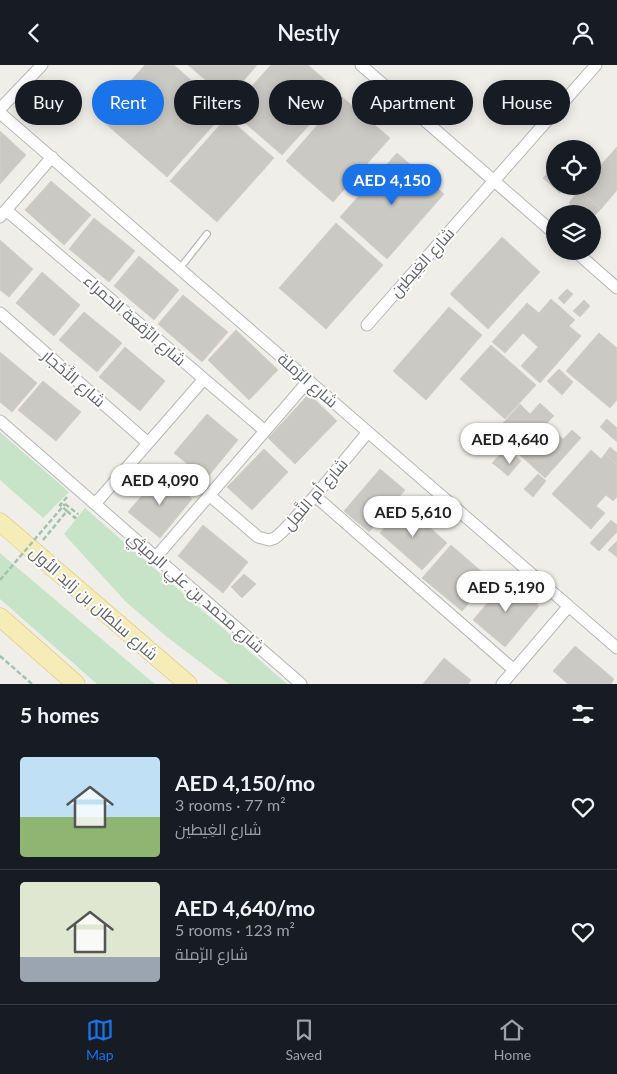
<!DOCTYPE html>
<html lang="en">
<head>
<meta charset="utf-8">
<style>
	body { margin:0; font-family:Lato,Cairo,sans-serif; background:#20242c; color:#f1f3f6; height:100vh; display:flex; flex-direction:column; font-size:19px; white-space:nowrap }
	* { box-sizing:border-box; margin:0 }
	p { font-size:16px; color:#9ea1a6 }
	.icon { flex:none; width:28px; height:28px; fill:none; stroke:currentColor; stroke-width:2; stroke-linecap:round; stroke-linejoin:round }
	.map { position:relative; height:619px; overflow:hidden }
	.side { display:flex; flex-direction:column; background:#171b24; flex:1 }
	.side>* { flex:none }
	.banner { position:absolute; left:15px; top:15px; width:588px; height:45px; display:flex; gap:10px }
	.tools { position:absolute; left:546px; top:75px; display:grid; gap:10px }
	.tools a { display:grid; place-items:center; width:55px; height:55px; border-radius:50%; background:#171b24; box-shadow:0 2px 12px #0003; font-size:25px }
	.price { position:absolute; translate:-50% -42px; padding:0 11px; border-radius:18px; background:#fff; color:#222; font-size:16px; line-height:32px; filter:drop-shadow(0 1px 2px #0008) }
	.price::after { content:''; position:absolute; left:50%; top:30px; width:15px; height:11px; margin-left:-8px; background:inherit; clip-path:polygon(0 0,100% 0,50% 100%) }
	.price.active { background:#1a73e8; color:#fff }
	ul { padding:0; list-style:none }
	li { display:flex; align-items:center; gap:15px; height:125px; padding:0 20px }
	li+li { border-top:1px solid #363941 }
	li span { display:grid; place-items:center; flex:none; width:140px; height:100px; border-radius:5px; color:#555 }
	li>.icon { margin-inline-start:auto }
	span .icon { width:60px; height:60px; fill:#fffc; stroke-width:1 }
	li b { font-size:21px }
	h2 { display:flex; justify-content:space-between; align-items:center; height:60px; padding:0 20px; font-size:21px }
	.tag { padding:0 18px; border-radius:22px; background:#171b24; box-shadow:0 2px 12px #0003; font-size:18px; line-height:45px }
	.tag.active { background:#1a73e8; color:#fff }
	header { display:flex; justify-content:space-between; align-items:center; height:65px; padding:0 20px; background:#171b24; font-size:22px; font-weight:600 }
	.tabs { display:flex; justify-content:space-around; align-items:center; height:70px; border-top:1px solid #363941; background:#171b24; font-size:14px; color:#9ea1a6 }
	.tabs a { display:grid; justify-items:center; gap:2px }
	.tabs .active { color:#1a73e8 }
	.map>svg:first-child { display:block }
</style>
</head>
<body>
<header><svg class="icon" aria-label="back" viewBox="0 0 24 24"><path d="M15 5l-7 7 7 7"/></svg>Nestly<svg class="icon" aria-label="person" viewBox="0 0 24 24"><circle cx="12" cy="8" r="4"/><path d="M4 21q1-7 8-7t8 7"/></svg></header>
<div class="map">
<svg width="617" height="619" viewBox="0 0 617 619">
	<rect width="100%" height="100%" fill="#f0eee8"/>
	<!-- green -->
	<path fill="#c8e4c8" d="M0 367 69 427 43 453 0 415Z
		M85 443 287 619H229L167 572 126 537 64 469Z
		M0 488 150 615 155 619H97L0 534Z"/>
	<!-- building -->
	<path fill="#cbc9c4" stroke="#d4d0c7" d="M145 0H174L226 46 167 112 98 52Z
		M188 0H257L228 34Z
		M271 0H308L339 27 282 90 230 45Z
		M342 32 390 73 333 137 286 96Z
		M227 52 274 93 217 157 170 116Z
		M0 66 26 90 0 119Z
		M617 82V125L601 144 579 125 583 121H592V110Z
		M397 88 444 129 387 194 340 152Z
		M555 100V121H567L560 128 543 113Z
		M51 116 91 150 64 180 25 145Z
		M579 125 601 144 592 153V149H581L569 138Z
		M94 153 135 186 109 217 69 184Z
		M336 158 383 200 326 264 279 223Z
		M502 172 540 207 488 264 450 229Z
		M0 175 33 204 9 232 0 225Z
		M139 191 179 225 154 255 114 221Z
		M42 207 80 240 54 271 16 238Z
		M567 224 573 229 564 239 558 233Z
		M183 230 228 267 202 297 158 259Z
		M551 234 575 255 569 261 581 271 540 318 521 301 538 282 523 268 505 288 492 277 527 238 539 248Z
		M584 235 590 241 580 252 573 246Z
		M449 242 482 270 426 335 393 306Z
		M84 247 122 278 97 307 59 275Z
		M236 265 278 305 249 335 208 295Z
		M599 268 617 283V335L610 343 566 306Z
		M491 280 536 320 505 354 460 314Z
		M125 282 165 316 140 346 99 312Z
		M0 287 37 318 12 347 0 337Z
		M559 304 573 317 562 330 547 316Z
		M43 316 81 347 56 376 18 345Z
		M309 329 337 356 295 399 268 373Z
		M540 338 554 351 546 359 563 374 572 365 581 373 545 413 495 367 520 339 530 349Z
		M207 349 238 375 206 414 174 388Z
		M607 354 617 363V377L600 362Z
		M471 366 479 373 473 380 465 373Z
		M610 382 617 388V400L605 389Z
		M506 383 513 389 500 404 492 398Z
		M264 384 288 407 252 445 227 422Z
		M591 385 601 394 605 389 617 400V432L613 436 606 430 596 441 605 448 591 464 552 429Z
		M513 389 521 396 508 411 500 404Z
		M380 404 405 425 369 467 344 446Z
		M161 408 192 434 160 473 128 447Z
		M538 409 546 416 533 432 524 424Z
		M405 440 447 478 422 505 380 468Z
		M611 455 617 460V467L599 486 590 478Z
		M203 460 248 497 223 528 178 491Z
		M617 476V492L608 485Z
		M451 480 490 514 462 546 422 513Z
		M244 509 256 519 242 533 231 522Z
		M507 515 539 541 505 582 473 555Z
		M575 581 614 614 611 619H568L553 606Z
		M444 593 471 615 468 619H423Z"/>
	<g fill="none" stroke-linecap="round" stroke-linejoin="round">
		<!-- lane casing -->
		<g stroke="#b5b7bb" stroke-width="8">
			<path id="lane" d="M180 203 207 169"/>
		</g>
		<!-- street casing -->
		<g stroke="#b5b7bb" stroke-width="13">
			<path id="street" d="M361 0 555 169
				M0 44 42 0
				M0 48 617 583
				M6 145 265 366
				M0 152 52 92
				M575 186 617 223
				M0 248 148 378
				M367 260 596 0
				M0 356 301 619
				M209 430 258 472 269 475 275 473 283 466 315 431 368 367
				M315 431 514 605
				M95 439 204 314
				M156 492 309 315
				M502 619 568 542"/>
		</g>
		<!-- primary casing -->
		<g stroke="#e1c26f" stroke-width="19">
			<path id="primary" d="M0 457 188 619
				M0 552 76 619"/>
		</g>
		<!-- path -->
		<path stroke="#a2c4ac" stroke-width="2.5" stroke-dasharray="5 2.5" stroke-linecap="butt" d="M65 439 78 449
			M67 446 75 453 78 449
			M43 475 67 446 60 440 68 431
			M0 591 32 619"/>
		<!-- lane -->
		<use href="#lane" stroke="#fff" stroke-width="5.5"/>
		<!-- street -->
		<use href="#street" stroke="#fff" stroke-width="11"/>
		<!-- primary -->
		<use href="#primary" stroke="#f6ecb7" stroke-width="18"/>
		<!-- path-bridge -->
		<path stroke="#a2c4ac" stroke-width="2.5" stroke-dasharray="5 2.5" stroke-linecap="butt" d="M0 515 65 439"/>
	</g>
	<g text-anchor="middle" stroke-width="4" stroke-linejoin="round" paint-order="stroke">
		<!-- street labels -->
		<g font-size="16" fill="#5f6266" stroke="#fff">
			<text transform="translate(422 197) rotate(-48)" y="6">شارع الغِيطين</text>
			<text transform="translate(135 255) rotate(41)" y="6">شارع الرِّقعة الحمراء</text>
			<text transform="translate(74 313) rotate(41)" y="6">شارع الأَحْجار</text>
			<text transform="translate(308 315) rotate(41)" y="6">شارع الرّملة</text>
			<text transform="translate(315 429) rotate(-49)" y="6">شارع أم النَّمِل</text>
			<text transform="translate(196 527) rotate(41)" y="6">شارع محمد بن علي الرميثي</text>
			<text transform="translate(94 538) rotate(41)" y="6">شارع سلطان بن زايد الأول</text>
		</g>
	</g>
</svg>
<div class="tools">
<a><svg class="icon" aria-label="locate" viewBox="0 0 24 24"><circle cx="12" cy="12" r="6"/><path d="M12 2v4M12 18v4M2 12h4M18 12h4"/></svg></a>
<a><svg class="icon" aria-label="layers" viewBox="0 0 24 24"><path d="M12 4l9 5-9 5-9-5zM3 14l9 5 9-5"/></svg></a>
</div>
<b class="price active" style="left:392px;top:141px">AED 4,150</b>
<b class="price" style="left:510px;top:400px">AED 4,640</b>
<b class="price" style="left:160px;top:441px">AED 4,090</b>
<b class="price" style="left:413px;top:473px">AED 5,610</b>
<b class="price" style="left:506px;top:548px">AED 5,190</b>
<div class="banner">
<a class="tag">Buy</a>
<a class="tag active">Rent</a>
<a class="tag">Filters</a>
<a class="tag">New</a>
<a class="tag">Apartment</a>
<a class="tag">House</a>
</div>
</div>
<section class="side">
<h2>5 homes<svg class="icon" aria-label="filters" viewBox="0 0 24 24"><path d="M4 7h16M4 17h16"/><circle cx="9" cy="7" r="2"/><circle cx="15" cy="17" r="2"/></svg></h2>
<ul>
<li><span style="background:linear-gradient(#bfe0f5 60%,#8fb573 0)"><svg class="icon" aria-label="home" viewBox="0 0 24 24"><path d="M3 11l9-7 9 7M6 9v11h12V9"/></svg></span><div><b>AED 4,150/mo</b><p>3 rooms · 77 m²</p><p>شارع الغِيطين</p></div><svg class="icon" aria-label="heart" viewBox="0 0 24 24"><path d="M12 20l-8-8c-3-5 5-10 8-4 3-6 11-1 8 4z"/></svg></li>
<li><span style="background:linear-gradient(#dfe7d0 75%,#9aa5b1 0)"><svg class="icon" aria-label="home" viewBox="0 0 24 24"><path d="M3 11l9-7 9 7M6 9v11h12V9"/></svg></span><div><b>AED 4,640/mo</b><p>5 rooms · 123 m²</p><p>شارع الرّملة</p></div><svg class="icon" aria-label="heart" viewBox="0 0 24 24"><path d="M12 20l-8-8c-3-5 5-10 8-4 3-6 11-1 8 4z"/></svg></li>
</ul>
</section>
<nav class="tabs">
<a class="active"><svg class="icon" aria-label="map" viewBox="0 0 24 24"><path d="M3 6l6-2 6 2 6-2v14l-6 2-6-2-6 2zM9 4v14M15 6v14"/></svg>Map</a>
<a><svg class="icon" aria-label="saved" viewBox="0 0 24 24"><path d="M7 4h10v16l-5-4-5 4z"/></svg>Saved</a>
<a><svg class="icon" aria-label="home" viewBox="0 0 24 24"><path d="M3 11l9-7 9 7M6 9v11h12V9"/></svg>Home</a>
</nav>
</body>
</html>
